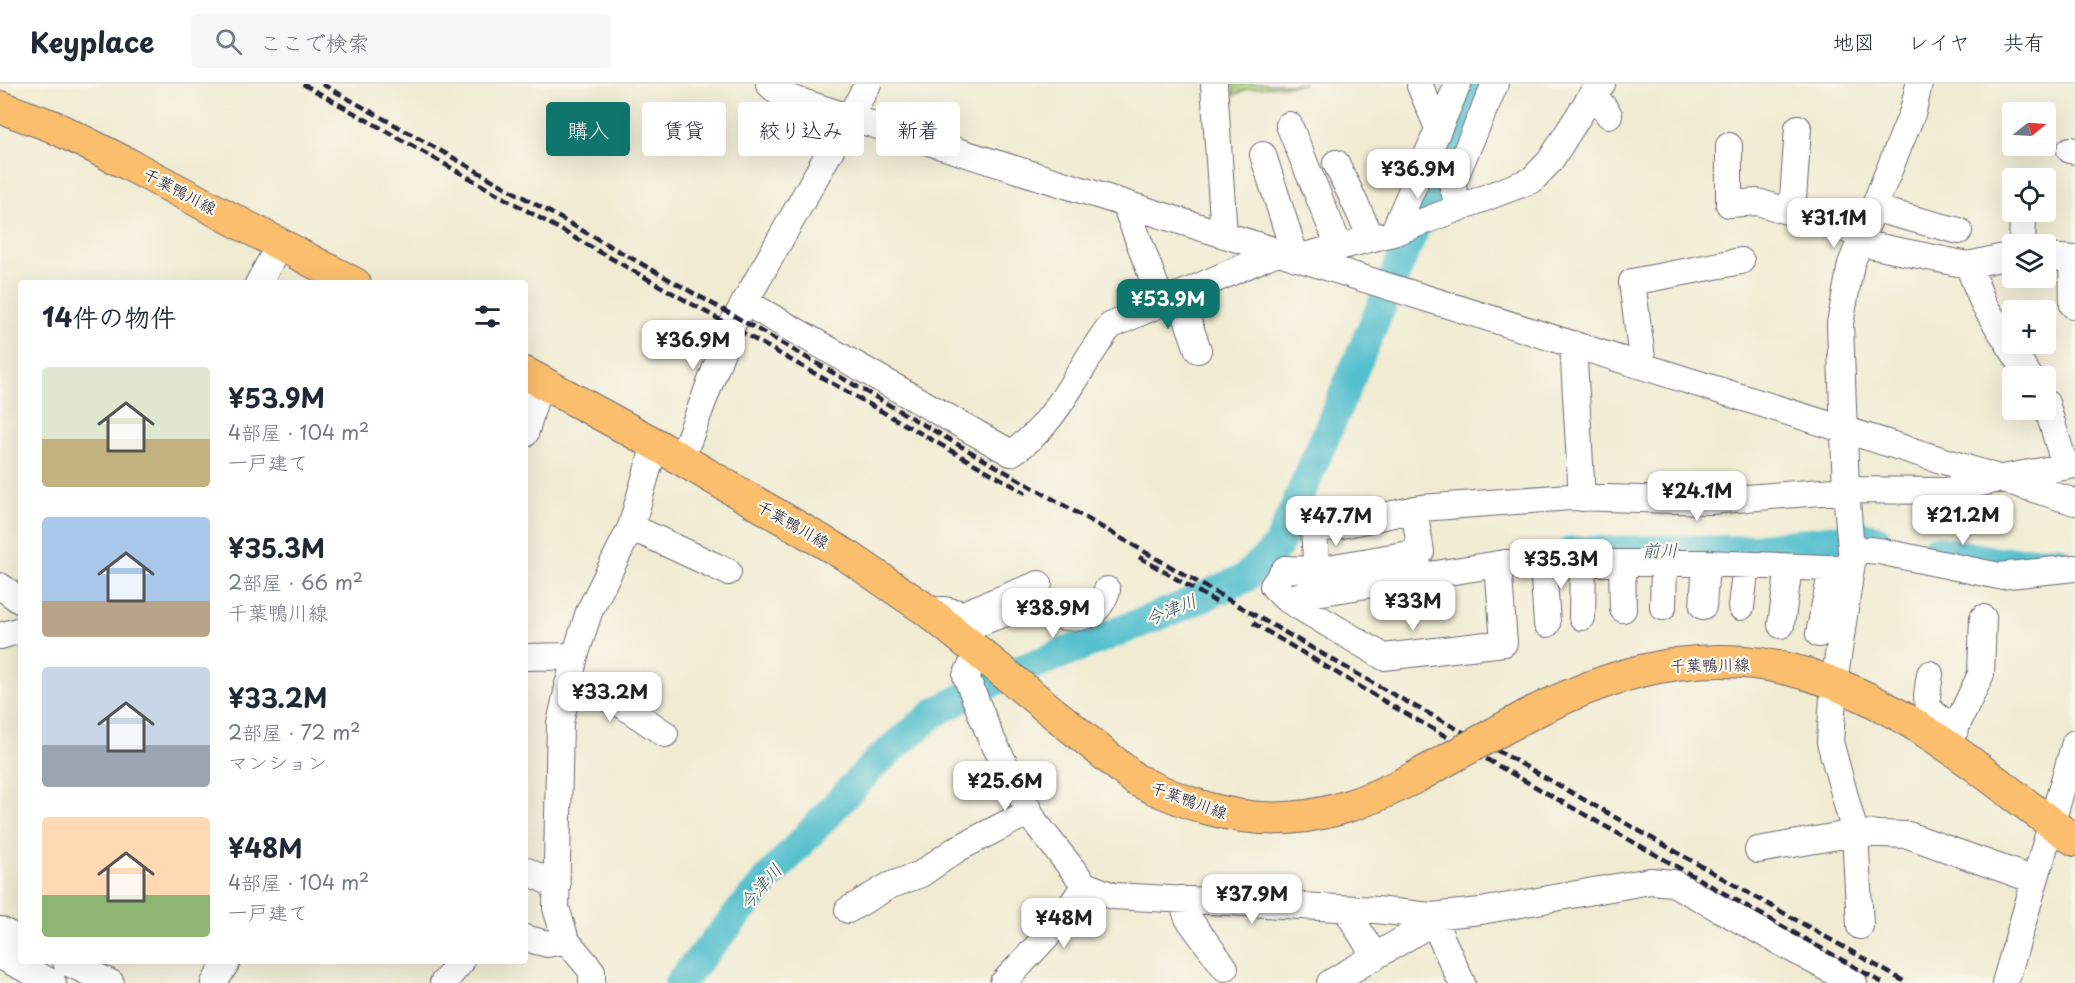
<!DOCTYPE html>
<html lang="ja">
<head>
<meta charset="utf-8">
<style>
	body { margin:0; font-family:"Playpen Sans","Klee One",sans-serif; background:#f6f6f7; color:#1f2937; height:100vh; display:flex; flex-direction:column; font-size:22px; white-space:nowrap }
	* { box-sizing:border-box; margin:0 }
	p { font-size:20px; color:#747a83 }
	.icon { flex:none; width:33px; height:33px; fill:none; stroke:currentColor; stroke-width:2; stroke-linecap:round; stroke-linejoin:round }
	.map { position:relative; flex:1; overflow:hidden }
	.drawer { position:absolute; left:18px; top:196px; width:510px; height:684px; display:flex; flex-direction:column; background:#fff; border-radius:6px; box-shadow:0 6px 24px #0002 }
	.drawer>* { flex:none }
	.top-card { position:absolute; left:546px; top:18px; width:570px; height:54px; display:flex; gap:12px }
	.needle { width:39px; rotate:72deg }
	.fabs { position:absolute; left:2002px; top:18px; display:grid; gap:12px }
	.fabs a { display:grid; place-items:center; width:54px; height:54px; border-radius:6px; background:#fff; box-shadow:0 6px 24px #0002; font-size:30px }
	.price { position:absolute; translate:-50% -51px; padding:0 14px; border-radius:12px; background:#fff; color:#222; font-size:20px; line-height:39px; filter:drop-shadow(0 2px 3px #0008) }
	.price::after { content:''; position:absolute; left:50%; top:36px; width:18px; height:14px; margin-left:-9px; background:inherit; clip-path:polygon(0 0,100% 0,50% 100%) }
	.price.selected { background:#0f766e; color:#fff }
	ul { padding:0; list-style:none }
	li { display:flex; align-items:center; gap:18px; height:150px; padding:0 24px }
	li span { display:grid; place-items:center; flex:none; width:168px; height:120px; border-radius:6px; color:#555 }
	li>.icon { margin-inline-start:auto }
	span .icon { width:72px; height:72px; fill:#fffc; stroke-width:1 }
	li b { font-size:26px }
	h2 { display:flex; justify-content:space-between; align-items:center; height:72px; padding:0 24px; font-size:26px }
	.tag { padding:0 21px; border-radius:6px; background:#fff; box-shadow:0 6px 24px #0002; font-size:21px; line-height:54px }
	.tag.selected { background:#0f766e; color:#fff }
	header { display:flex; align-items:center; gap:36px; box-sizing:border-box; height:84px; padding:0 30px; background:#fff; border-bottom:2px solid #e0e1e3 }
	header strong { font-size:28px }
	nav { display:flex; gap:33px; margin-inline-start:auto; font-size:21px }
	.search { width:420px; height:54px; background:#f6f6f7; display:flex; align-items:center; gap:15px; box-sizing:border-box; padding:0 21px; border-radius:6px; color:#747a83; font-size:22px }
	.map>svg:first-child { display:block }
</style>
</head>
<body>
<header>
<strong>Keyplace</strong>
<div class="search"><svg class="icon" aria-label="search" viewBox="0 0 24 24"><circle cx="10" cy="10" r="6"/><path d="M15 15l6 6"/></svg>ここで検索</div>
<nav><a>地図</a><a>レイヤ</a><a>共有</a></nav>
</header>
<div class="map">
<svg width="2075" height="899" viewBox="0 0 2075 899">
	<defs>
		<pattern id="park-crowns" width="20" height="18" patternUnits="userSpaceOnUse" patternTransform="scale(1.5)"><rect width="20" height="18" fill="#b4d982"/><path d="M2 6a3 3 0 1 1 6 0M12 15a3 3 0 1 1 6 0" fill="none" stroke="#9aba71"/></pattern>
	</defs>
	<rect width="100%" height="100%" fill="#fbf7ec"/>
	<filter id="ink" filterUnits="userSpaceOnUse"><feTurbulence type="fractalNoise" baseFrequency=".0167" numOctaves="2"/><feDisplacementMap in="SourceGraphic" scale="12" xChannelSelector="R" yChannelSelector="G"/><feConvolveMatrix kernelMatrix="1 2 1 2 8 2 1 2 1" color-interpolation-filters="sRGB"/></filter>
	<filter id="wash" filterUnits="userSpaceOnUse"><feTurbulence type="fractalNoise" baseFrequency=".008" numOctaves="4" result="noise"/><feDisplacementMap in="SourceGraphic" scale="24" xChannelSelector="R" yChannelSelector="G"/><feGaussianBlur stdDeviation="1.35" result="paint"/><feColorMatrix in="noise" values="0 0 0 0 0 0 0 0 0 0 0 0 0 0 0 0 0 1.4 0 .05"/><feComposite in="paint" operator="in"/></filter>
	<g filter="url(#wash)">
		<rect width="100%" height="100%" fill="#f0ebd2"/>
		<!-- park -->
		<path fill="url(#park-crowns)" stroke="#6b7e5e" stroke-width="1.5" d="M1233 0H1305L1248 5 1234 11Z"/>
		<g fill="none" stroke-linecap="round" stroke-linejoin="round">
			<!-- river -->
			<path stroke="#53bfcd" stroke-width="30" d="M1935 466 1997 478 2057 476
				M1571 467 1746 466 1860 452 1876 455
				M679 899 771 791 876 678 936 628 1005 592 1183 522 1245 494 1278 462 1477 0"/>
		</g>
	</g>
	<g filter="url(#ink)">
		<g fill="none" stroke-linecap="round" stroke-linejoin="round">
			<!-- minor casing -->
			<g stroke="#6a6870" stroke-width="28">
				<path id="minor" d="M769 0 781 11 849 33 2075 418
					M1214 0 1224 151
					M1420 2 1438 44
					M1593 9 1609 31
					M1289 41 1339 162
					M1729 62V120L1758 118 1863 151
					M2070 66 2075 67
					M1263 71 1296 174 1393 149 1532 96 1550 77 1593 9 1602 0
					M1336 79 1371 153
					M1125 120 1162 219
					M1459 124 1452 100 1495 0
					M1875 125 1959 147
					M1792 129 1798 44
					M1393 149 1458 0
					M1860 159 1968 181 2013 171
					M2022 160 2023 136
					M2046 173 2075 175
					M2072 175 2073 221
					M1968 181 1984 221 2029 292
					M258 200 280 160
					M1179 211 1198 266
					M745 218 1011 369C1056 343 1079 282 1110 242L1277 168
					M1573 260 1582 414
					M1643 282 1632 198 1741 177
					M2046 319 2065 382
					M525 350 540 297
					M681 376 732 241 868 0
					M1414 425 1421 468 1317 486 1285 485 1273 502 1285 514 1384 573 1504 559 1498 480
					M631 443 728 488
					M1851 464 1879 467 1999 492 2075 484
					M1543 479 1547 540
					M1622 479 1623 525
					M1317 486 1314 447 1421 424 1570 413 1710 417 1846 406 1946 407 2002 394 2075 381
					M0 502 21 517
					M1285 514 1505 479H1706L1851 485
					M1703 522 1706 479
					M1663 523 1664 479
					M1741 523 1746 481
					M928 527 944 526 963 530 1039 500
					M1582 533 1583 479
					M1781 541 1789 483
					M956 549C973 542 1000 528 1018 527 1050 524 1092 554 1107 506
					M1819 550 1832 485
					M0 552 21 546
					M978 569 966 592 990 652 1035 738 1085 801 1113 812 1376 826 1431 832 1481 827 1650 797 1673 799 1854 899
					M525 573 575 572
					M1930 590C1924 627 1925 625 1956 645
					M568 600 618 618 665 650
					M1947 662 1981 590 1983 534
					M1758 766 1855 749 1908 751 2034 796
					M525 786 557 802
					M1181 815 1188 834 1225 884
					M1346 825 1375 873
					M848 826 889 802 921 790 957 765 1029 728
					M1431 832 1462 899
					M1860 842 1855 749 1830 658 1834 599 1852 478 1846 406 1840 240 1851 180 1913 27 1919 0
					M0 846 21 856
					M525 854 547 860 566 856
					M0 872 53 899
					M66 878 111 899
					M214 899 227 878
					M443 899 461 878
					M592 899V887L566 856 556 824 560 639 575 572 589 528 631 443 655 360
					M1003 899 1059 839 1085 801
					M1330 899 1433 838
					M2005 899 2075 659"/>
			</g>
			<!-- major casing -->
			<g stroke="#6a6870" stroke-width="34">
				<path id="major" d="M0 23 52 42 126 79 355 200
					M525 289 655 360 849 473 928 527 1136 696C1241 747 1310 748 1414 694
					M1528 631C1688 550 1798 560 1946 661 1990 691 2031 726 2075 756"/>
			</g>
			<!-- minor -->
			<use href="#minor" stroke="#fff" stroke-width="26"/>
			<!-- major -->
			<use href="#major" stroke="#fabe6d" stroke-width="32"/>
			<!-- rail -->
			<path stroke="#22223b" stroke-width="4.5" stroke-dasharray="9 4.5" stroke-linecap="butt" d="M303 0 1026 409
				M322 0 736 233 1387 607 1509 673 1907 899
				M1139 473 1216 518
				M1253 539 1394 623 1883 899"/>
			<!-- major-bridge casing -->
			<g stroke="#6a6870" stroke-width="34" stroke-linecap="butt">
				<path id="major-bridge" d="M1414 694 1528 631"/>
			</g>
			<!-- major-bridge -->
			<use href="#major-bridge" stroke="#fabe6d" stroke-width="32"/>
		</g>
	</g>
	<g text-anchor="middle" stroke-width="4.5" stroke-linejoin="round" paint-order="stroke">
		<!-- street labels -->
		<g font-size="16" fill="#22223b" stroke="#fbf7ec">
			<text transform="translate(180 107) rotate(28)" y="6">千葉鴨川線</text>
			<text transform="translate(793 440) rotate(30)" y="6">千葉鴨川線</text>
			<text transform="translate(1710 581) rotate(-1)" y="6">千葉鴨川線</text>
			<text transform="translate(1189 716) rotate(20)" y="6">千葉鴨川線</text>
		</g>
		<!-- water labels -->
		<g font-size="18" font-style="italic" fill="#33596e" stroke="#fbf7ec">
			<text transform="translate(1660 467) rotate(-1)" y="6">前川</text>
			<text transform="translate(1171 526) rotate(-22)" y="6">今津川</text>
			<text transform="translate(761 803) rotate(-49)" y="6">今津川</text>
		</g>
	</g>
</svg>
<div class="fabs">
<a><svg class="needle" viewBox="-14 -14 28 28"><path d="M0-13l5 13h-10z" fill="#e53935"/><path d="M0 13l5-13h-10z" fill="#747a83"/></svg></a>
<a><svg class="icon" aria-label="locate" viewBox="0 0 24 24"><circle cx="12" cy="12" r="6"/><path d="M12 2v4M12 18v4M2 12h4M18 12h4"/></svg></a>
<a><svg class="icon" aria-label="layers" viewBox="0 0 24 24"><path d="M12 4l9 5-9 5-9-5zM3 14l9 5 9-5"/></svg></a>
<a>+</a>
<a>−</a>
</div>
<b class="price" style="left:1418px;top:116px">¥36.9M</b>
<b class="price" style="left:1834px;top:165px">¥31.1M</b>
<b class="price selected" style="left:1168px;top:246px">¥53.9M</b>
<b class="price" style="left:693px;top:287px">¥36.9M</b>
<b class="price" style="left:1697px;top:438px">¥24.1M</b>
<b class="price" style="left:1963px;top:462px">¥21.2M</b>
<b class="price" style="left:1336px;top:463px">¥47.7M</b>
<b class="price" style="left:1561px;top:506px">¥35.3M</b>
<b class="price" style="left:1413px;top:548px">¥33M</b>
<b class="price" style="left:1053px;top:555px">¥38.9M</b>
<b class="price" style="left:610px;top:639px">¥33.2M</b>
<b class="price" style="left:1005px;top:728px">¥25.6M</b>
<b class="price" style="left:1252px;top:841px">¥37.9M</b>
<b class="price" style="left:1064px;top:865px">¥48M</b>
<div class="top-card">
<a class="tag selected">購入</a>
<a class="tag">賃貸</a>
<a class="tag">絞り込み</a>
<a class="tag">新着</a>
</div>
<section class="drawer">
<h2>14件の物件<svg class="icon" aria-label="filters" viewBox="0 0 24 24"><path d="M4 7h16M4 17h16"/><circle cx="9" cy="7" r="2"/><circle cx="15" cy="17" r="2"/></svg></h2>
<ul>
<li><span style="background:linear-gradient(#dfe7d0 60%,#c2b280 0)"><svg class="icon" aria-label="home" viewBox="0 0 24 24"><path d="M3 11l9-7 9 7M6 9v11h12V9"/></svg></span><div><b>¥53.9M</b><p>4部屋 · 104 m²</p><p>一戸建て</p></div></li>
<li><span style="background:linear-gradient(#a9c7e8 70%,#b9a48a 0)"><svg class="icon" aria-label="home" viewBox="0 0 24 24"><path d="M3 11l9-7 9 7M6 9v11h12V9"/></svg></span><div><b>¥35.3M</b><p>2部屋 · 66 m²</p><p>千葉鴨川線</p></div></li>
<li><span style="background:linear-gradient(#c9d6e8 65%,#9aa5b1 0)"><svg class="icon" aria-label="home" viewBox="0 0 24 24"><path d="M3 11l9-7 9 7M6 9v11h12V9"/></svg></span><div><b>¥33.2M</b><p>2部屋 · 72 m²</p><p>マンション</p></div></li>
<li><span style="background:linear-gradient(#ffd9b3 65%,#8fb573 0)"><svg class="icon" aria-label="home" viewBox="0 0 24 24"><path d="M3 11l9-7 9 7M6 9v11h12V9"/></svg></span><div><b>¥48M</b><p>4部屋 · 104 m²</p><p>一戸建て</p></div></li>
</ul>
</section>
</div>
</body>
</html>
